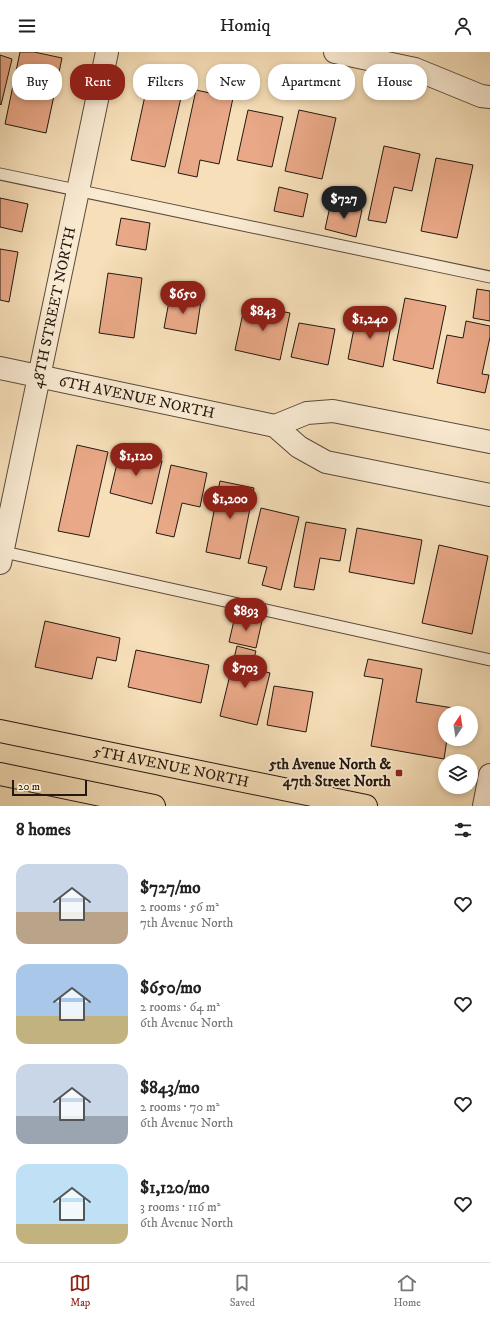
<!DOCTYPE html>
<html lang="en">
<head>
<meta charset="utf-8">
<style>
	body { margin:0; font-family:"IM FELL DW Pica",serif; background:#f6f6f6; color:#222; height:100vh; display:flex; flex-direction:column; font-size:15px; white-space:nowrap }
	* { box-sizing:border-box; margin:0 }
	p { font-size:13px; color:#767676 }
	.icon { flex:none; width:22px; height:22px; fill:none; stroke:currentColor; stroke-width:2; stroke-linecap:round; stroke-linejoin:round }
	.map { position:relative; height:754px; overflow:hidden }
	.side { display:flex; flex-direction:column; background:#fff; flex:1 }
	.side>* { flex:none }
	.banner { position:absolute; left:12px; top:12px; width:466px; height:36px; display:flex; gap:8px }
	.needle { width:26px; rotate:12deg }
	.controls { position:absolute; left:438px; top:654px; display:grid; gap:8px }
	.controls a { display:grid; place-items:center; width:40px; height:40px; border-radius:50%; background:#fff; box-shadow:0 2px 6px #0003; font-size:20px }
	.scale { position:absolute; left:12px; bottom:10px; width:75px; box-sizing:border-box; padding-left:4px; border:2px solid #231910; border-top:0; font-size:11px; line-height:14px; white-space:nowrap; color:#231910; -webkit-text-stroke:3px #f9ead2; paint-order:stroke }
	.price { position:absolute; translate:-50% -34px; padding:0 9px; border-radius:14px; background:#8f2418; color:#fff; font-size:13px; line-height:26px; filter:drop-shadow(0 1px 2px #0008) }
	.price::after { content:''; position:absolute; left:50%; top:24px; width:12px; height:9px; margin-left:-6px; background:inherit; clip-path:polygon(0 0,100% 0,50% 100%) }
	.price.current { background:#222; color:#fff }
	ul { padding:0; list-style:none }
	li { display:flex; align-items:center; gap:12px; height:100px; padding:0 16px }
	li span { display:grid; place-items:center; flex:none; width:112px; height:80px; border-radius:12px; color:#555 }
	li>.icon { margin-inline-start:auto }
	span .icon { width:48px; height:48px; fill:#fffc; stroke-width:1 }
	li b { font-size:17px }
	h2 { display:flex; justify-content:space-between; align-items:center; height:48px; padding:0 16px; font-size:17px }
	.chip { padding:0 14px; border-radius:16px; background:#fff; box-shadow:0 2px 6px #0003; font-size:14px; line-height:36px }
	.chip.current { background:#8f2418; color:#fff }
	header { display:flex; justify-content:space-between; align-items:center; height:52px; padding:0 16px; background:#fff; font-size:18px; font-weight:600 }
	.tab-bar { display:flex; justify-content:space-around; align-items:center; height:56px; border-top:1px solid #e0e0e0; background:#fff; font-size:11px; color:#767676 }
	.tab-bar a { display:grid; justify-items:center; gap:2px }
	.tab-bar .current { color:#8f2418 }
	.map>svg:first-child { display:block }
</style>
</head>
<body>
<header><svg class="icon" aria-label="menu" viewBox="0 0 24 24"><path d="M4 6h16M4 12h16M4 18h16"/></svg>Homiq<svg class="icon" aria-label="person" viewBox="0 0 24 24"><circle cx="12" cy="8" r="4"/><path d="M4 21q1-7 8-7t8 7"/></svg></header>
<div class="map">
<svg width="490" height="754" viewBox="0 0 490 754">
	<rect width="100%" height="100%" fill="#f6dfb9"/>
	<filter id="stains"><feTurbulence type="fractalNoise" baseFrequency=".005" numOctaves="4"/><feColorMatrix values="0 0 0 0 .2 0 0 0 0 .09 0 0 0 0 .02 0 0 0 .5 -.17"/></filter>
	<radialGradient id="worn" r=".72"><stop offset=".6" stop-color="#630" stop-opacity="0"/><stop offset="1" stop-color="#630" stop-opacity=".3"/></radialGradient>
	<!-- building -->
	<path fill="#e9a887" stroke="#231910" d="M20 0H34L62 6 46 81 5 72Z
		M0 3 12 7 1 53 0 52Z
		M148 30 183 37 165 115 131 108Z
		M196 38 233 46 219 112 200 108 197 125 178 121Z
		M248 58 283 65 272 115 237 108Z
		M299 58 336 66 322 127 285 119Z
		M384 94 420 102 412 139 394 135 386 171 368 168Z
		M436 106 473 113 457 186 421 179Z
		M279 135 308 142 303 165 274 159Z
		M0 146 28 152 22 180 0 175Z
		M331 150 362 158 356 185 325 177Z
		M121 166 150 171 146 198 116 193Z
		M0 197 18 200 9 250 0 248Z
		M108 221 142 226 134 286 99 281Z
		M477 237 490 239V269L473 266Z
		M170 244 201 249 196 282 164 276Z
		M405 246 446 254 433 317 393 308Z
		M245 252 290 261 280 308 235 298Z
		M357 261 392 268 383 315 348 307Z
		M466 269 490 274V285L482 322 489 323 485 341 437 331 447 283 463 286Z
		M299 271 335 277 328 313 291 305Z
		M77 393 108 400 89 485 58 479Z
		M120 399 162 409 152 452 110 441Z
		M171 413 207 421 200 455 182 451 174 485 156 481Z
		M220 429 254 436 240 507 206 500Z
		M261 456 299 465 281 538 262 533 267 515 248 511Z
		M306 470 346 477 340 509 320 506 314 538 294 535Z
		M357 476 422 488 414 532 349 520Z
		M439 493 488 504 472 582 422 571Z
		M235 564 262 569 256 596 229 590Z
		M45 569 120 586 116 609 97 605 92 627 35 615Z
		M237 594 256 599 251 616 270 621 257 673 220 664Z
		M136 598 209 613 201 651 128 635Z
		M368 607 422 617 416 650 453 656 452 661H445V687H447L444 707 371 694 383 627 364 624Z
		M274 634 313 640 306 680 267 673Z"/>
	<g fill="none" stroke-linecap="round" stroke-linejoin="round">
		<!-- service casing -->
		<g stroke="#584a3a" stroke-width="13">
			<path id="service" d="M0 122 490 225
				M0 499 490 608"/>
		</g>
		<!-- minor casing -->
		<g stroke="#584a3a" stroke-width="24">
			<g id="minor">
				<path d="M335 0 415 17 481 44 490 45"/>
				<path id="s1" d="M0 316 275 374 299 395 326 410 490 443"/>
				<path d="M275 374 307 361 333 359 490 390"/>
				<path id="s2" d="M0 511 107 0"/>
				<path d="M484 754 490 723"/>
			</g>
		</g>
		<!-- primary casing -->
		<g stroke="#231910" stroke-width="24">
			<g id="primary">
				<path id="s3" d="M0 679 366 754"/>
				<path d="M0 722 154 754"/>
			</g>
		</g>
		<!-- service -->
		<use href="#service" stroke="#f9ead2" stroke-width="11"/>
		<!-- minor -->
		<use href="#minor" stroke="#f9ead2" stroke-width="22"/>
		<!-- primary -->
		<use href="#primary" stroke="#f6dfb9" stroke-width="22"/>
	</g>
	<!-- markers -->
	<rect fill="#8f2418" stroke="#f9ead2" stroke-width="1.5" x="395" y="717" width="8" height="8" rx="2"/>
	<g text-anchor="middle" stroke-width="3.5" stroke-linejoin="round" paint-order="stroke">
		<!-- street labels -->
		<g font-size="15" fill="#231910" stroke="#f9ead2">
			<text dy="5" stroke="none"><textPath href="#s2" startOffset="261">48TH STREET NORTH</textPath></text>
			<text dy="5" stroke="none"><textPath href="#s1" startOffset="140">6TH AVENUE NORTH</textPath></text>
			<text dy="5" stroke="none"><textPath href="#s3" startOffset="175">5TH AVENUE NORTH</textPath></text>
		</g>
		<!-- poi labels -->
		<g font-size="15" font-weight="bold" fill="#231910" stroke="#f9ead2" text-anchor="end">
			<text x="391" y="717">5th Avenue North &amp;<tspan x="391" dy="17">47th Street North</tspan></text>
		</g>
	</g>
	<rect width="100%" height="100%" filter="url(#stains)"/>
	<rect width="100%" height="100%" fill="url(#worn)"/>
</svg>
<div class="controls">
<a><svg class="needle" viewBox="-14 -14 28 28"><path d="M0-13l5 13h-10z" fill="#e53935"/><path d="M0 13l5-13h-10z" fill="#767676"/></svg></a>
<a><svg class="icon" aria-label="layers" viewBox="0 0 24 24"><path d="M12 4l9 5-9 5-9-5zM3 14l9 5 9-5"/></svg></a>
</div>
<div class="scale">20 m</div>
<b class="price current" style="left:344px;top:168px">$727</b>
<b class="price" style="left:183px;top:263px">$650</b>
<b class="price" style="left:263px;top:280px">$843</b>
<b class="price" style="left:370px;top:288px">$1,240</b>
<b class="price" style="left:136px;top:425px">$1,120</b>
<b class="price" style="left:230px;top:468px">$1,200</b>
<b class="price" style="left:246px;top:580px">$893</b>
<b class="price" style="left:245px;top:637px">$703</b>
<div class="banner">
<a class="chip">Buy</a>
<a class="chip current">Rent</a>
<a class="chip">Filters</a>
<a class="chip">New</a>
<a class="chip">Apartment</a>
<a class="chip">House</a>
</div>
</div>
<section class="side">
<h2>8 homes<svg class="icon" aria-label="filters" viewBox="0 0 24 24"><path d="M4 7h16M4 17h16"/><circle cx="9" cy="7" r="2"/><circle cx="15" cy="17" r="2"/></svg></h2>
<ul>
<li><span style="background:linear-gradient(#c9d6e8 60%,#b9a48a 0)"><svg class="icon" aria-label="home" viewBox="0 0 24 24"><path d="M3 11l9-7 9 7M6 9v11h12V9"/></svg></span><div><b>$727/mo</b><p>2 rooms · 56 m²</p><p>7th Avenue North</p></div><svg class="icon" aria-label="heart" viewBox="0 0 24 24"><path d="M12 20l-8-8c-3-5 5-10 8-4 3-6 11-1 8 4z"/></svg></li>
<li><span style="background:linear-gradient(#a9c7e8 65%,#c2b280 0)"><svg class="icon" aria-label="home" viewBox="0 0 24 24"><path d="M3 11l9-7 9 7M6 9v11h12V9"/></svg></span><div><b>$650/mo</b><p>2 rooms · 64 m²</p><p>6th Avenue North</p></div><svg class="icon" aria-label="heart" viewBox="0 0 24 24"><path d="M12 20l-8-8c-3-5 5-10 8-4 3-6 11-1 8 4z"/></svg></li>
<li><span style="background:linear-gradient(#c9d6e8 65%,#9aa5b1 0)"><svg class="icon" aria-label="home" viewBox="0 0 24 24"><path d="M3 11l9-7 9 7M6 9v11h12V9"/></svg></span><div><b>$843/mo</b><p>2 rooms · 70 m²</p><p>6th Avenue North</p></div><svg class="icon" aria-label="heart" viewBox="0 0 24 24"><path d="M12 20l-8-8c-3-5 5-10 8-4 3-6 11-1 8 4z"/></svg></li>
<li><span style="background:linear-gradient(#bfe0f5 75%,#c2b280 0)"><svg class="icon" aria-label="home" viewBox="0 0 24 24"><path d="M3 11l9-7 9 7M6 9v11h12V9"/></svg></span><div><b>$1,120/mo</b><p>3 rooms · 116 m²</p><p>6th Avenue North</p></div><svg class="icon" aria-label="heart" viewBox="0 0 24 24"><path d="M12 20l-8-8c-3-5 5-10 8-4 3-6 11-1 8 4z"/></svg></li>
</ul>
</section>
<nav class="tab-bar">
<a class="current"><svg class="icon" aria-label="map" viewBox="0 0 24 24"><path d="M3 6l6-2 6 2 6-2v14l-6 2-6-2-6 2zM9 4v14M15 6v14"/></svg>Map</a>
<a><svg class="icon" aria-label="saved" viewBox="0 0 24 24"><path d="M7 4h10v16l-5-4-5 4z"/></svg>Saved</a>
<a><svg class="icon" aria-label="home" viewBox="0 0 24 24"><path d="M3 11l9-7 9 7M6 9v11h12V9"/></svg>Home</a>
</nav>
</body>
</html>
